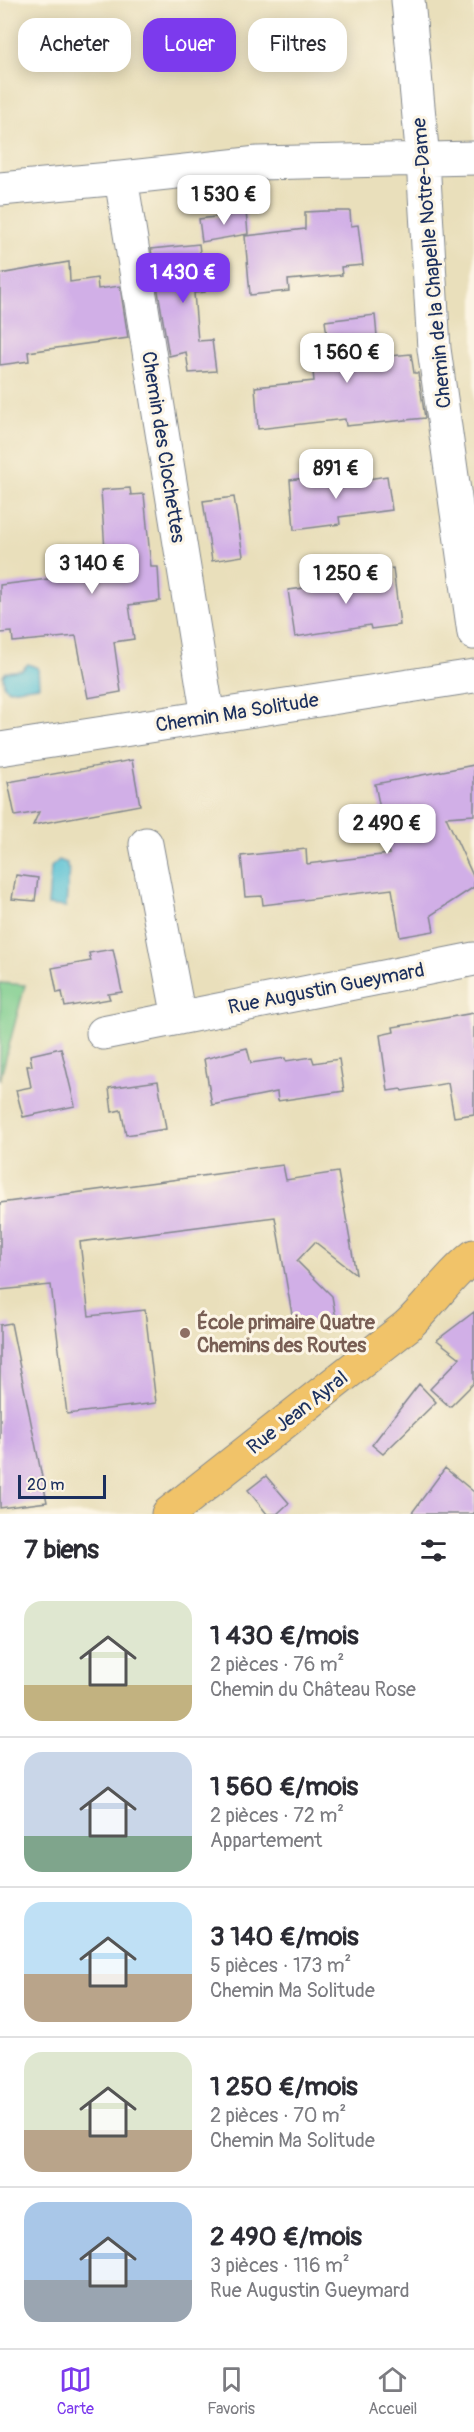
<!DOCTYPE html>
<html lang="fr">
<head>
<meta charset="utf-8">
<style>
	body { margin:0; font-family:Pangolin,sans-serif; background:#f2f2f3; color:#2b2b33; height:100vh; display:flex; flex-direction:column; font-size:22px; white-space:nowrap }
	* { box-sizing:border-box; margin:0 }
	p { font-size:20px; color:#7c7c81 }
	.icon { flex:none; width:33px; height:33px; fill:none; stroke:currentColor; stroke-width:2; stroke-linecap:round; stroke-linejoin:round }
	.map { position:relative; height:1514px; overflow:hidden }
	.drawer { display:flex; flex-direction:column; background:#fff; flex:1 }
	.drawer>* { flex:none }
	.guide { position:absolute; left:18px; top:18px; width:438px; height:54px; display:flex; gap:12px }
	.scale { position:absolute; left:18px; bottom:15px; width:88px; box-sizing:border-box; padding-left:6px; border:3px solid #1b2f5e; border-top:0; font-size:16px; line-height:21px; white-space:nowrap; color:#1b2f5e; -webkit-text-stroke:4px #fcf5e5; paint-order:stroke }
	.price { position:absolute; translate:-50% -51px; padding:0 14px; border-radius:12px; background:#fff; color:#222; font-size:20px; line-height:39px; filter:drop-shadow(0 2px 3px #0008) }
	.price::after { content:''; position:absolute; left:50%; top:36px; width:18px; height:14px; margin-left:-9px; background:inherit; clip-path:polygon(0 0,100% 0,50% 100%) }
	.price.selected { background:#7c3aed; color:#fff }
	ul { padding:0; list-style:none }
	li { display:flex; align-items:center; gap:18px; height:150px; padding:0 24px }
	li+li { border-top:2px solid #e1e1e2 }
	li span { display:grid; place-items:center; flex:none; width:168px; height:120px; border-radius:18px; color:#555 }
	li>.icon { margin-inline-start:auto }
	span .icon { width:72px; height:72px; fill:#fffc; stroke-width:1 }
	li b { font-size:26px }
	h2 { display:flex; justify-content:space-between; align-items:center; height:72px; padding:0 24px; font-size:26px }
	.tag { padding:0 21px; border-radius:18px; background:#fff; box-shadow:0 3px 15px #0003; font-size:21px; line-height:54px }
	.tag.selected { background:#7c3aed; color:#fff }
	.dock { display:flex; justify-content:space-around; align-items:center; height:84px; border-top:2px solid #e1e1e2; background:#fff; font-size:16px; color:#7c7c81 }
	.dock a { display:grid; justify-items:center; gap:3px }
	.dock .selected { color:#7c3aed }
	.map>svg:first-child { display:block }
</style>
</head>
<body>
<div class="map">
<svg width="474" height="1514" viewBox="0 0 474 1514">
	<rect width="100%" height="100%" fill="#fcf5e5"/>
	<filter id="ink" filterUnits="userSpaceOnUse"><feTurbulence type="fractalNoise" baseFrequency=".0167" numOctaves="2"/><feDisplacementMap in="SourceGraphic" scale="12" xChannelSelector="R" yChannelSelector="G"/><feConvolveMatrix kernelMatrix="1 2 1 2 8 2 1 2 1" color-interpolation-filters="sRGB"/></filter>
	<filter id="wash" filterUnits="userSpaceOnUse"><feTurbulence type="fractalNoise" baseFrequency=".008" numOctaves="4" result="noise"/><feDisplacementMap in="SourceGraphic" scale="24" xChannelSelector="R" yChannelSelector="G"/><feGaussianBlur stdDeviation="1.35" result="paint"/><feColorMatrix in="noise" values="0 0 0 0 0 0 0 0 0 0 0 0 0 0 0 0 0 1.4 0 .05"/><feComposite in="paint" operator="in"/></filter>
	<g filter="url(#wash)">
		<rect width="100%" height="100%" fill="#e9dfbb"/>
		<!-- green -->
		<path fill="#7ccc8c" stroke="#4c7e75" stroke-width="1.5" d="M0 983 25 985 0 1080Z"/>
		<!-- water -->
		<path fill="#58c1d4" stroke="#3a7899" stroke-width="1.5" d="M28 664 38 668 39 686 9 690 4 686 3 676 6 672 22 670Z
			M59 860 67 863V868L69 869 66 907 48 905 51 867Z"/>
		<g id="blocks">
			<!-- building -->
			<path fill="#d1afe7" d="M246 211 248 234 202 242 199 219 223 216 222 212Z
				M325 211H350L351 226 358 225 363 265 341 267 342 275 288 280 289 291 250 295 245 236 305 229V212Z
				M199 244 205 292 194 293 198 341 212 340 216 371 189 373 186 352 169 356 151 249Z
				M69 262 70 282 97 278 98 289 120 286 128 338 28 352 29 361 0 365V274Z
				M375 315 379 357 411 354 414 373H418L425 418 346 426 345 419 258 429 255 387 314 381 313 372 332 370 325 321Z
				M333 474 334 484 387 476 392 510 339 517 340 524 294 530 290 480Z
				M130 488 131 495 144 494 151 567H158L160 601 129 605 134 639 114 642 121 692 88 698 76 636 13 642 12 632 0 633V585L73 576V568L96 566 95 552 105 551 101 490Z
				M234 497 243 556 212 561 203 501Z
				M393 568 400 625 371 629 370 625 295 637 288 590 364 581 363 572Z
				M132 760 140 805 33 825 39 812 15 816 8 782Z
				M474 765V815L446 817 474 878V887L431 915 434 931 400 937 392 889 263 905 262 896 245 897 241 856 306 849 307 864 389 854 375 784Z
				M16 875 38 878 35 901 12 899Z
				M113 949 122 992 108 994 110 999 65 1007 62 992 57 993 52 968 91 961 89 953Z
				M474 1013V1114L454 1117 448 1083 402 1091 401 1089 388 1091 380 1035 394 1032 393 1027Z
				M61 1048 75 1106 23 1117 16 1090 31 1087 27 1066H32L30 1055Z
				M247 1048 251 1063 285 1058 286 1061 312 1057 314 1063 339 1059 344 1091 278 1101 277 1092 212 1105 204 1059Z
				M158 1081 166 1129 126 1135 121 1110 112 1112 109 1088Z
				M283 1165 286 1180 338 1172 356 1274 315 1242 297 1261 332 1296 336 1319 294 1326 275 1217 80 1242 89 1316 145 1310 156 1403 67 1414 51 1285 0 1290V1203Z
				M474 1312V1383L450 1407 430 1389 460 1358 437 1340Z
				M11 1323 47 1502 0 1508V1325Z
				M419 1384 436 1402 383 1454 372 1445Z
				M445 1468 474 1492V1514H411Z
				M266 1476 289 1503 277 1514H267L248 1490Z"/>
		</g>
	</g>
	<g filter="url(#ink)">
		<use href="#blocks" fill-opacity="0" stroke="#82878c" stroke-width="1.5"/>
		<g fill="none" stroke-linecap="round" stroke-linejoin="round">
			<!-- minor casing -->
			<g stroke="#82878c" stroke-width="35">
				<path id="minor" d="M408 0 423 160 434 349 474 633
					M121 178 208 717
					M0 189 121 178 258 163 474 158
					M0 749 474 676
					M146 844 179 1018
					M103 1033 474 959"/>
			</g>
			<!-- major casing -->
			<g stroke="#82878c" stroke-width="35">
				<path id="major" d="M168 1514 407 1326C431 1304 448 1276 474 1256"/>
			</g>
			<!-- minor -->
			<use href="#minor" stroke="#fff" stroke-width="33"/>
			<!-- major -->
			<use href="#major" stroke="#f1c369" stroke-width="33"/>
		</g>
	</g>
	<!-- markers -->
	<circle fill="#8d6e63" stroke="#fcf5e5" stroke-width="2" cx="185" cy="1333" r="6"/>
	<g text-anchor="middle" stroke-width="6" stroke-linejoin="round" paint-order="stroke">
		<!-- street labels -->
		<g font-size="20" fill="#1b2f5e" stroke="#fcf5e5">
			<text transform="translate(431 263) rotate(-95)" y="7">Chemin de la Chapelle Notre-Dame</text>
			<text transform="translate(164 447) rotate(81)" y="7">Chemin des Clochettes</text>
			<text transform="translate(237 712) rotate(-9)" y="7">Chemin Ma Solitude</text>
			<text transform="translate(326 988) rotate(-11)" y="7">Rue Augustin Gueymard</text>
			<text transform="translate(297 1412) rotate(-38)" y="7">Rue Jean Ayral</text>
		</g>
		<!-- education labels -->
		<g font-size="20" font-weight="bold" fill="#785e54" stroke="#fcf5e5" text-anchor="start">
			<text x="197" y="1329">École primaire Quatre<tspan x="197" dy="23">Chemins des Routes</tspan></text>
		</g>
	</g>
</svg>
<div class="scale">20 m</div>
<b class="price" style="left:224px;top:226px">1 530 €</b>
<b class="price selected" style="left:183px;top:304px">1 430 €</b>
<b class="price" style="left:347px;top:384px">1 560 €</b>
<b class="price" style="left:336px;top:500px">891 €</b>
<b class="price" style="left:92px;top:595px">3 140 €</b>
<b class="price" style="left:346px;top:605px">1 250 €</b>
<b class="price" style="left:387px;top:855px">2 490 €</b>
<div class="guide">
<a class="tag">Acheter</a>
<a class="tag selected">Louer</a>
<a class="tag">Filtres</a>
</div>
</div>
<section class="drawer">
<h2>7 biens<svg class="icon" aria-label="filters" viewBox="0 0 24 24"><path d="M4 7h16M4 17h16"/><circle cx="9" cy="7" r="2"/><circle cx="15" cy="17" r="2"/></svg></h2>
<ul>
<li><span style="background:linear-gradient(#dfe7d0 70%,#c2b280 0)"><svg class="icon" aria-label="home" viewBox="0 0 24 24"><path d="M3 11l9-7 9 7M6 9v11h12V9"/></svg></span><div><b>1 430 €/mois</b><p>2 pièces · 76 m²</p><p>Chemin du Château Rose</p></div></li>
<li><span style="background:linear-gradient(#c9d6e8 70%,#7fa58c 0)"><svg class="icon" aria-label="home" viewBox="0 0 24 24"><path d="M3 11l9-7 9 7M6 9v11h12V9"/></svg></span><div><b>1 560 €/mois</b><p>2 pièces · 72 m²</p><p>Appartement</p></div></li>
<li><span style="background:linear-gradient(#bfe0f5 60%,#b9a48a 0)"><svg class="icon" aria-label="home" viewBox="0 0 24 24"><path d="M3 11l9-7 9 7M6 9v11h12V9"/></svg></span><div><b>3 140 €/mois</b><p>5 pièces · 173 m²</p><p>Chemin Ma Solitude</p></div></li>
<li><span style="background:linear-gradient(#dfe7d0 65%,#b9a48a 0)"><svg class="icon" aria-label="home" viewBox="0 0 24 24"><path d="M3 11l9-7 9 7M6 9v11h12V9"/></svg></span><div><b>1 250 €/mois</b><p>2 pièces · 70 m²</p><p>Chemin Ma Solitude</p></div></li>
<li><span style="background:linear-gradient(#a9c7e8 65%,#9aa5b1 0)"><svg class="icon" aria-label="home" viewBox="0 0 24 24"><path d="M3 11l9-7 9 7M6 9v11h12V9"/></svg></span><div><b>2 490 €/mois</b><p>3 pièces · 116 m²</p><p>Rue Augustin Gueymard</p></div></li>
</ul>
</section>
<nav class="dock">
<a class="selected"><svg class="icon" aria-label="map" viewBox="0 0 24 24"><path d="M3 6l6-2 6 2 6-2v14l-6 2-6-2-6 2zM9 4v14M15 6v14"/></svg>Carte</a>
<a><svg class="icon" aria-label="saved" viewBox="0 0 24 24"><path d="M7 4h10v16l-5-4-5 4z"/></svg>Favoris</a>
<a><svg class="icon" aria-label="home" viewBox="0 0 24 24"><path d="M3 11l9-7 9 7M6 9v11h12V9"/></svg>Accueil</a>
</nav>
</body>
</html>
